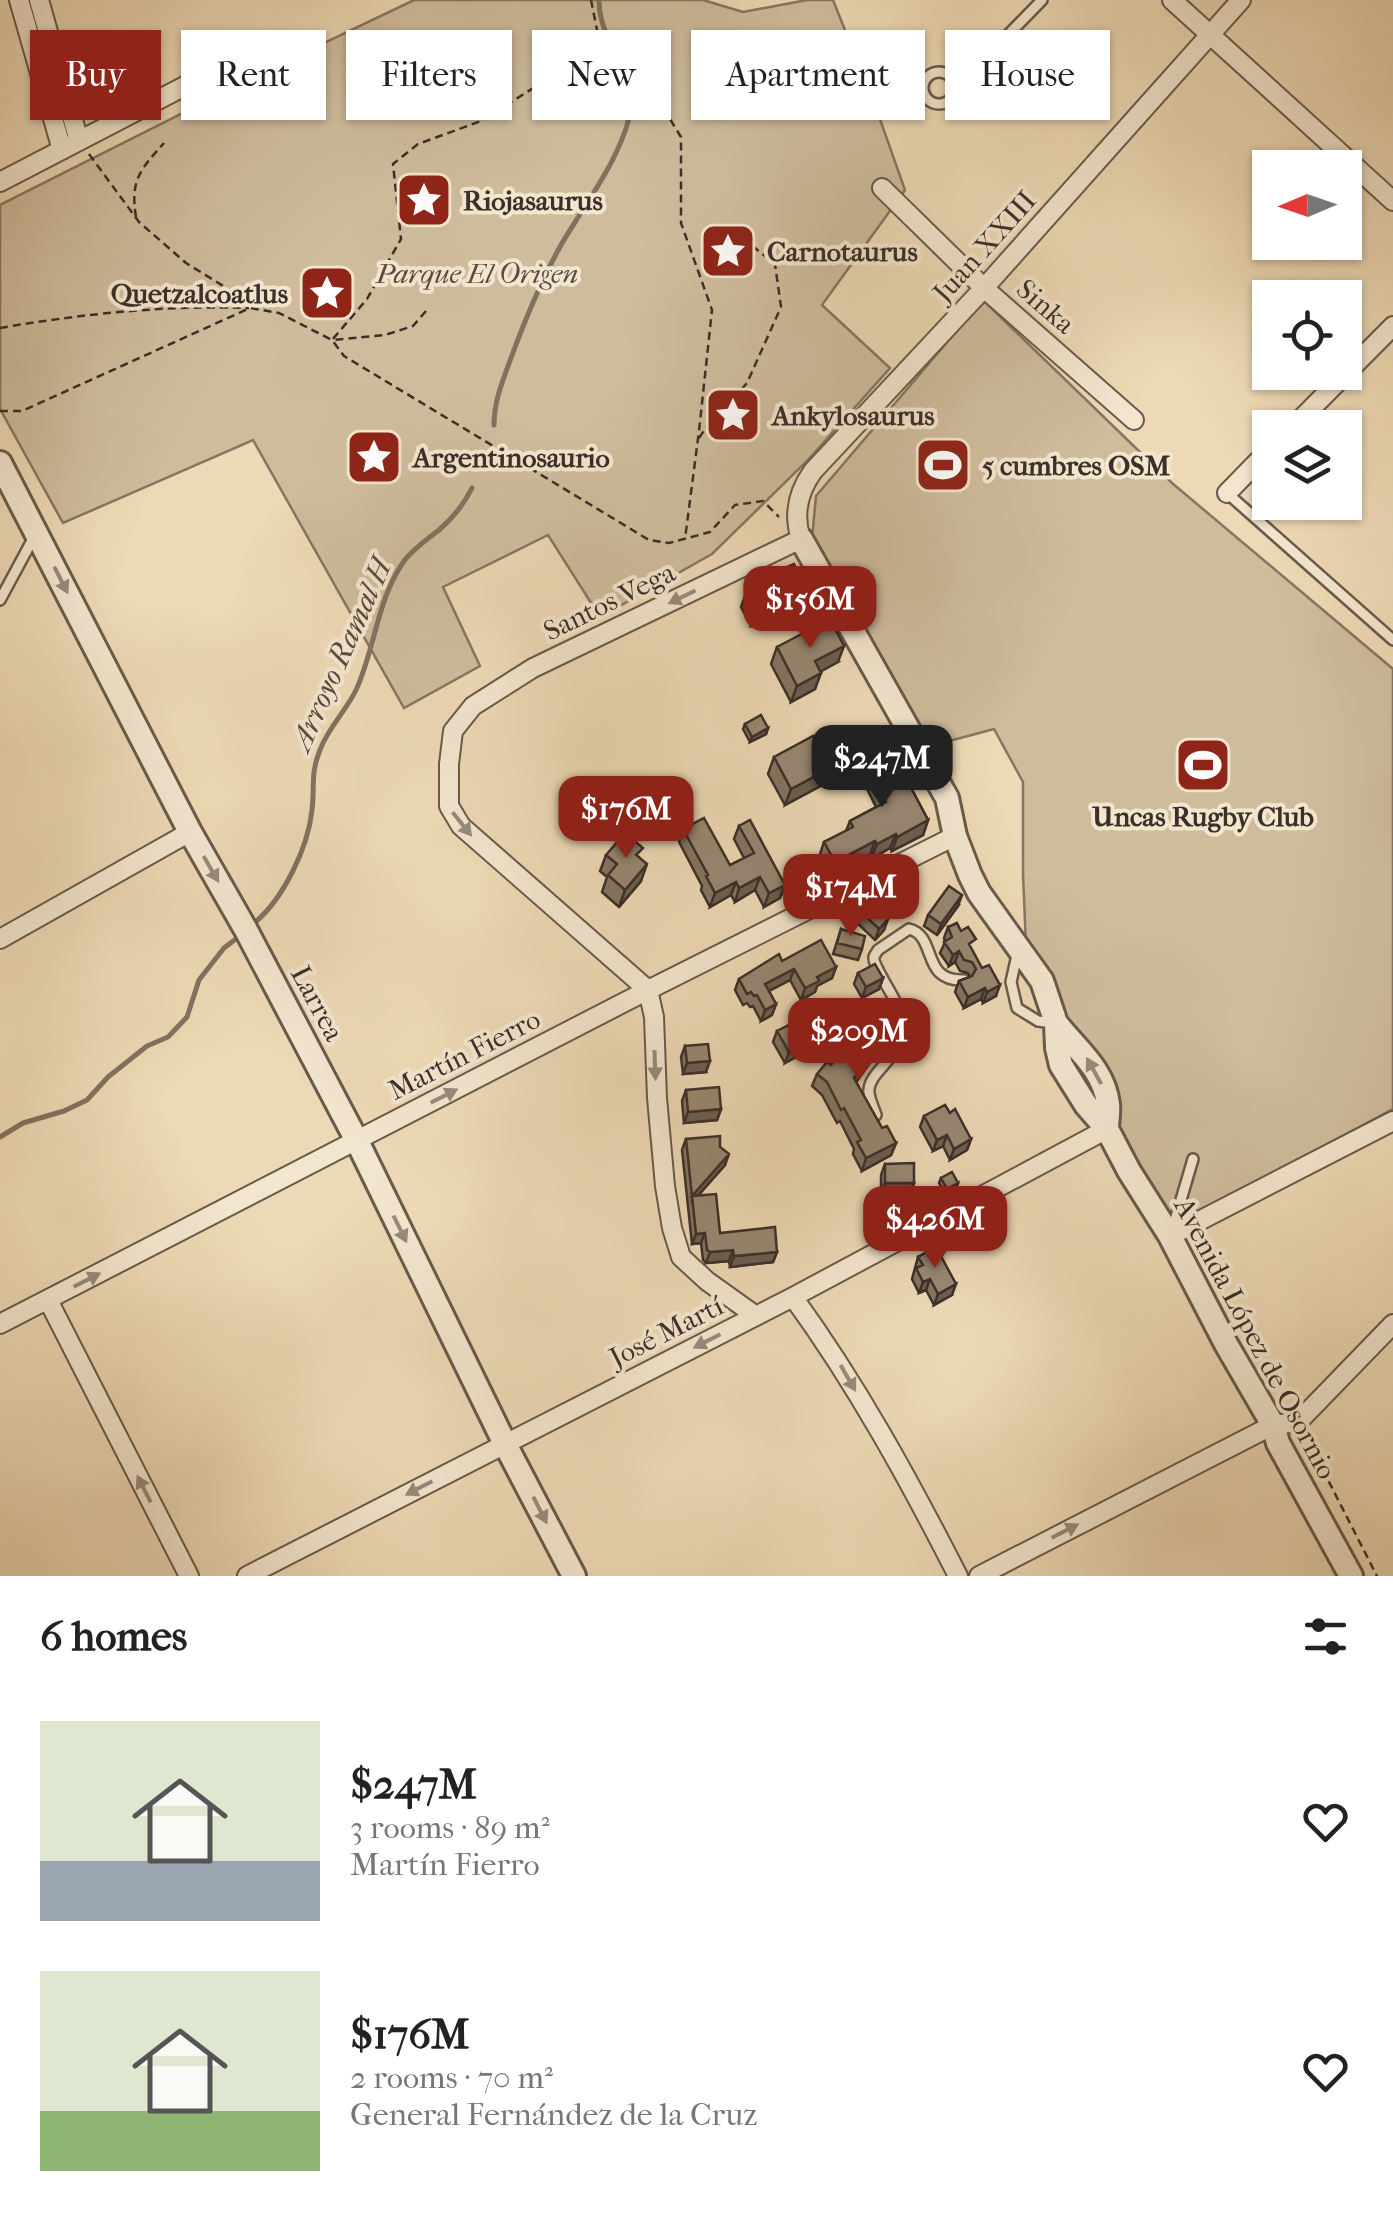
<!DOCTYPE html>
<html lang="en">
<head>
<meta charset="utf-8">
<style>
	body { margin:0; font-family:"IM FELL French Canon",serif; background:#f6f6f6; color:#222; height:100vh; display:flex; flex-direction:column; font-size:38px; white-space:nowrap }
	* { box-sizing:border-box; margin:0 }
	p { font-size:32px; color:#767676 }
	.icon { flex:none; width:55px; height:55px; fill:none; stroke:currentColor; stroke-width:2; stroke-linecap:round; stroke-linejoin:round }
	.map { position:relative; height:1576px; overflow:hidden }
	.sheet { display:flex; flex-direction:column; background:#fff; flex:1 }
	.sheet>* { flex:none }
	.top-card { position:absolute; left:30px; top:30px; width:1335px; height:90px; display:flex; gap:20px }
	.needle { width:65px; rotate:268deg }
	.fabs { position:absolute; left:1252px; top:150px; display:grid; gap:20px }
	.fabs a { display:grid; place-items:center; width:110px; height:110px; border-radius:0px; background:#fff; box-shadow:0 2px 8px #0004; font-size:50px }
	.price { position:absolute; translate:-50% -85px; padding:0 22px; border-radius:20px; background:#8f2418; color:#fff; font-size:32px; line-height:65px; filter:drop-shadow(0 2px 5px #0008) }
	.price::after { content:''; position:absolute; left:50%; top:60px; width:30px; height:22px; margin-left:-15px; background:inherit; clip-path:polygon(0 0,100% 0,50% 100%) }
	.price.current { background:#222; color:#fff }
	ul { padding:0; list-style:none }
	li { display:flex; align-items:center; gap:30px; height:250px; padding:0 40px }
	li span { display:grid; place-items:center; flex:none; width:280px; height:200px; border-radius:0px; color:#555 }
	li>.icon { margin-inline-start:auto }
	span .icon { width:120px; height:120px; fill:#fffc; stroke-width:1 }
	li b { font-size:42px }
	h2 { display:flex; justify-content:space-between; align-items:center; height:120px; padding:0 40px; font-size:42px }
	.tag { padding:0 35px; border-radius:0px; background:#fff; box-shadow:0 2px 8px #0004; font-size:35px; line-height:90px }
	.tag.current { background:#8f2418; color:#fff }
	.map>svg:first-child { display:block }
</style>
</head>
<body>
<div class="map">
<svg width="1393" height="1576" viewBox="0 0 1393 1576">
	<rect width="100%" height="100%" fill="#edd9b5"/>
	<filter id="stains"><feTurbulence type="fractalNoise" baseFrequency=".002" numOctaves="4"/><feColorMatrix values="0 0 0 0 .2 0 0 0 0 .09 0 0 0 0 .02 0 0 0 .5 -.17"/></filter>
	<radialGradient id="worn" r=".72"><stop offset=".6" stop-color="#630" stop-opacity="0"/><stop offset="1" stop-color="#630" stop-opacity=".3"/></radialGradient>
	<!-- green -->
	<path fill="#cfbc9d" stroke="#857663" stroke-width="2.5" d="M414 0H703L743 12 807 0H833L875 105 905 190 822 305 890 368 807 461 712 554 600 617 548 535 443 587 480 666 404 708 253 440 63 523 0 409V205L276 66Z
		M983 300 1172 483 1393 669V1109L1181 1222 1175 1221 1145 1189 1071 1031 1026 946 1023 874V782L994 729 927 747 812 539 816 496Z"/>
	<g fill="none" stroke-linecap="round" stroke-linejoin="round">
		<!-- stream -->
		<path stroke="#817260" stroke-width="5" d="M494 425C494 401 503 380 511 358 525 320 541 281 561 245 588 199 625 154 633 100 637 77 618 56 608 37 602 25 599 13 599 0
			M253 924C283 900 308 848 312 810 315 786 310 775 320 750 328 728 346 711 356 690 375 649 377 599 404 561 413 549 427 539 439 530 453 518 464 504 472 488
			M0 1137 23 1123 64 1111 87 1100 108 1077 147 1046 168 1037 187 1017 199 980 224 948 241 935"/>
		<!-- service casing -->
		<g stroke="#685a4c" stroke-width="14">
			<path id="service" d="M923 88a16 16 0 1 1 32 0a16 16 0 1 1-32 0Z
				M953 83 968 76 1042 0
				M1227 493 1393 640
				M0 600 35 535
				M1017 955 1011 982 1017 1008 1038 1021 1053 1023
				M876 1115C874 1108 869 1099 869 1092 867 1071 908 1054 904 1022 901 1004 872 967 874 957 875 954 877 952 878 950L909 929C938 936 920 982 964 980
				M1171 1234 1193 1159"/>
		</g>
		<!-- minor casing -->
		<g stroke="#685a4c" stroke-width="22">
			<path id="minor" d="M19 0 62 150
				M39 0 79 141
				M1172 0 1393 201
				M0 182 233 61
				M882 188 984 288 1134 420
				M1292 428 1393 326
				M1227 493 1270 449
				M0 939 190 832
				M1170 1236 1393 1121
				M793 1297C857 1385 909 1480 958 1576
				M48 1300 189 1576
				M756 1316 707 1281 681 1257 672 1228 665 1186 657 1098 654 1017 648 990 461 826 449 806V764L453 731 473 706 533 668 801 539C793 515 798 492 813 471L984 288 1241 0
				M0 1324 648 990 955 836
				M247 1576 793 1297 1107 1129
				M979 1576 1273 1425 1298 1422 1393 1324"/>
		</g>
		<!-- tertiary casing -->
		<g stroke="#685a4c" stroke-width="28">
			<path id="tertiary" d="M0 463 190 832 246 930 357 1141 505 1444 574 1576
				M801 539 947 798 955 836 970 875 979 893 1042 981 1056 1023 1057 1048 1061 1065 1086 1105 1107 1129 1129 1171 1170 1236 1226 1344 1273 1425 1278 1443 1351 1576
				M1056 1023C1076 1049 1104 1069 1108 1104 1109 1113 1107 1120 1107 1129"/>
		</g>
		<!-- path -->
		<path stroke="#3b2f29" stroke-width="2.5" stroke-dasharray="8 5" stroke-linecap="butt" d="M591 0 597 30 617 69 625 93
			M89 154 139 222 186 263 259 308
			M136 217C130 180 140 170 164 143
			M426 311 413 326 385 335 332 340 367 299 401 239 393 164 418 144 481 121 543 82 605 88 662 106 681 137V223L712 310 699 431 685 539
			M0 328C82 314 165 305 249 308
			M0 411H22L250 308 279 313 332 340 344 356 649 540 669 543 710 532 735 505 763 501 779 517
			M699 438 711 420 730 403 747 383 781 307 775 264 750 244 738 245
			M1305 1435 1377 1576"/>
		<!-- service -->
		<use href="#service" stroke="#f3e6cf" stroke-width="9"/>
		<!-- minor -->
		<use href="#minor" stroke="#f3e6cf" stroke-width="18"/>
		<!-- tertiary -->
		<use href="#tertiary" stroke="#f3e6cf" stroke-width="22"/>
	</g>
	<!-- wall -->
	<path fill="#837462" stroke="#3b2f29" stroke-width="2.5" d="M759 580 797 597 784 604 781 613 751 626 741 607 747 591 757 586Z
		M777 647 838 662 820 671 815 689 791 702 771 664Z
		M745 724 768 728 766 734 750 742 743 729Z
		M872 754 902 771 928 820 923 835 892 851 890 848 871 859 870 855 829 877 819 857 824 842 846 831 850 821 876 807 865 785 869 773 867 769Z
		M774 757 824 784 785 805 768 774Z
		M739 826 785 885 780 898 764 907 755 890 735 902 731 895 710 907 701 890 702 886 679 842 683 829 730 865 744 858 734 839Z
		M606 855 639 857 641 881 619 907 602 892 607 877 600 871Z
		M914 895 910 906 887 918 884 930 875 940 856 922 860 911Z
		M958 906 937 935 924 926 928 915Z
		M948 927 972 950 996 996 983 1003 981 999 964 1008 955 992 959 981 970 977 968 973 960 971 955 962 949 966 940 953 945 942 944 938Z
		M841 929 862 949 858 960 833 954Z
		M782 961 836 967 832 978 817 986 815 992 801 1000 790 980 769 991 776 1004 772 1015 761 1021 753 1006 750 1007 747 1003 743 1005 735 990 739 979Z
		M858 973 883 978 879 989 862 998 854 984Z
		M893 1025 888 1037 856 1082 882 1128 896 1143 891 1155 862 1171 853 1154 854 1149 840 1121 837 1123 822 1095 812 1086 817 1074Z
		M777 1031 800 1046 796 1057 785 1063 773 1042Z
		M685 1046 706 1072 683 1074 681 1057Z
		M686 1090 721 1109 717 1120 684 1123 682 1101Z
		M950 1113 971 1139 967 1150 950 1160 943 1146 933 1151 920 1127 924 1116Z
		M686 1139 720 1147 725 1165 698 1196 720 1233 777 1252 773 1262 730 1267 729 1261 706 1263 703 1260 701 1243 692 1244 682 1150Z
		M885 1164 914 1183 910 1194H881V1175Z
		M941 1178 956 1189 945 1194 939 1183Z
		M918 1257 952 1295 934 1305 926 1290 919 1293 912 1279Z"/>
	<!-- shaded-wall -->
	<path fill="#6a5e50" stroke="#3b2f29" stroke-width="2.5" d="M803 581 797 597 784 604 781 613 751 626 757 609Z
		M844 646 838 662 809 678 815 661Z
		M821 673 815 689 791 702 797 686Z
		M768 728 766 734 750 742 752 737Z
		M830 768 824 784 785 805 791 789Z
		M928 820 923 835 892 851 897 837Z
		M896 834 890 848 871 859 877 844Z
		M875 841 870 855 829 877 835 862Z
		M647 864 641 881 619 907 625 890Z
		M760 877 755 890 735 902 739 888Z
		M736 882 731 895 710 907 715 893Z
		M785 885 780 898 764 907 769 893Z
		M914 895 910 906 877 924 881 913Z
		M962 895 958 906 937 935 941 924Z
		M888 919 884 930 875 940 879 929Z
		M959 951 955 962 949 966 953 955Z
		M836 967 832 978 817 986 815 992 801 1000 805 988 817 977Z
		M794 969 790 980 761 995 765 984Z
		M883 978 879 989 862 998 866 987Z
		M1000 985 996 996 983 1003 987 992Z
		M985 988 981 999 964 1008 968 997Z
		M776 1004 772 1015 761 1021 765 1010Z
		M893 1025 888 1037 850 1091 854 1078Z
		M800 1046 796 1057 785 1063 789 1052Z
		M710 1061 706 1072 683 1074 687 1063Z
		M721 1109 717 1120 684 1123 688 1112Z
		M947 1135 943 1146 933 1151 937 1140Z
		M971 1139 967 1150 950 1160 954 1149Z
		M896 1143 891 1155 862 1171 866 1158Z
		M729 1154 725 1165 692 1202V1196Z
		M885 1183H914L910 1194H881Z
		M958 1183 956 1189 945 1194 947 1189Z
		M705 1233 701 1243 692 1244 696 1234Z
		M733 1250 729 1261 706 1263 710 1252Z
		M777 1252 773 1262 730 1267 734 1256Z
		M930 1279 926 1290 919 1293 923 1282Z
		M956 1284 952 1295 934 1305 938 1294Z"/>
	<!-- building -->
	<path fill="#988772" stroke="#3b2f29" stroke-width="2.5" d="M794 564 803 581 784 591 787 597 757 609 747 591 761 583 759 580Z
		M830 619 844 646 815 661 821 673 797 686 777 647Z
		M761 715 768 728 752 737 745 724Z
		M813 736 830 768 791 789 774 757Z
		M886 747 889 752 895 749 904 765 900 767 928 820 897 837 896 834 877 844 875 841 835 862 824 842 853 827 850 821 886 802 870 771 879 766 872 754Z
		M704 818 730 865 754 853 739 826 750 820 785 885 769 893 760 877 739 888 736 882 715 893 706 876 708 875 683 829Z
		M625 833 643 848 636 855 647 864 625 890 608 875 617 864 606 855Z
		M906 879 914 895 881 913 888 919 879 929 860 911 873 897Z
		M949 886 962 895 941 924 928 915Z
		M957 923 961 931 968 927 976 939 969 944 982 968 989 965 1000 985 987 992 985 988 968 997 959 981 972 976 976 969 972 962 964 960 959 951 953 955 944 942 952 937 948 927Z
		M841 929 865 936 862 949 837 943Z
		M821 940 836 967 817 977 819 981 805 988 794 969 765 984 776 1004 765 1010 757 995 754 996 751 992 747 994 739 979 779 954 782 961Z
		M875 964 883 978 866 987 858 973Z
		M871 1009 893 1025 854 1078 882 1128 887 1126 896 1143 866 1158 857 1142 861 1140 844 1108 841 1110 827 1082 817 1074 827 1062 831 1065Z
		M789 1025 800 1046 789 1052 777 1031Z
		M708 1044 710 1061 687 1063 685 1046Z
		M719 1087 721 1109 688 1112 686 1090Z
		M945 1105 950 1113 955 1109 971 1139 954 1149 947 1135 937 1140 924 1116Z
		M720 1136V1147L729 1154 692 1196 716 1194 720 1233 775 1227 777 1252 734 1256 733 1250 710 1252 707 1250 705 1233 696 1234 686 1139Z
		M914 1163V1183H885V1164Z
		M952 1172 958 1183 947 1189 941 1178Z
		M936 1247 956 1284 938 1294 930 1279 923 1282 916 1268 923 1265 918 1257Z"/>
	<!-- one-way arrows -->
	<defs><path id="oneway-solid" d="M-6-.8H1V-3.2L6.5 0L1 3.2V.8H-6Z" transform="scale(2.5)"/></defs>
	<g fill="#978a7c">
		<use href="#oneway-solid" transform="translate(61 580) rotate(63)"/>
		<use href="#oneway-solid" transform="translate(682 597) rotate(154)"/>
		<use href="#oneway-solid" transform="translate(462 824) rotate(51)"/>
		<use href="#oneway-solid" transform="translate(211 869) rotate(60)"/>
		<use href="#oneway-solid" transform="translate(655 1065) rotate(88)"/>
		<use href="#oneway-solid" transform="translate(1094 1071) rotate(-119)"/>
		<use href="#oneway-solid" transform="translate(444 1096) rotate(-27)"/>
		<use href="#oneway-solid" transform="translate(400 1229) rotate(64)"/>
		<use href="#oneway-solid" transform="translate(87 1280) rotate(-27)"/>
		<use href="#oneway-solid" transform="translate(707 1341) rotate(153)"/>
		<use href="#oneway-solid" transform="translate(848 1378) rotate(60)"/>
		<use href="#oneway-solid" transform="translate(419 1488) rotate(153)"/>
		<use href="#oneway-solid" transform="translate(144 1489) rotate(-117)"/>
		<use href="#oneway-solid" transform="translate(540 1510) rotate(63)"/>
		<use href="#oneway-solid" transform="translate(1065 1531) rotate(-27)"/>
	</g>
	<!-- icons -->
	<defs>
		<g id="sight-square" transform="scale(2.875)"><rect x="-9" y="-9" width="18" height="18" rx="4" fill="#8f2418" stroke="#f3e6cf"/><path d="M0-6L1.8-2.2L6-1.7L2.9 1.2L3.7 5.4L0 3.3L-3.7 5.4L-2.9 1.2L-6-1.7L-1.8-2.2Z" fill="#fff"/></g>
		<g id="stadium-square" transform="scale(2.875)"><rect x="-9" y="-9" width="18" height="18" rx="4" fill="#8f2418" stroke="#f3e6cf"/><path d="M0-5a6.5 5 0 1 0 0 10a6.5 5 0 1 0 0-10ZM-3.5-1.8h7v3.6h-7Z" fill="#fff"/></g>
	</defs>
	<g fill-rule="evenodd">
		<use href="#sight-square" x="424" y="200"/>
		<use href="#sight-square" x="728" y="251"/>
		<use href="#sight-square" x="327" y="293"/>
		<use href="#sight-square" x="733" y="415"/>
		<use href="#sight-square" x="374" y="457"/>
		<use href="#stadium-square" x="943" y="465"/>
		<use href="#stadium-square" x="1203" y="765"/>
	</g>
	<g text-anchor="middle" stroke-width="8" stroke-linejoin="round" paint-order="stroke">
		<!-- poi labels -->
		<g font-size="28" font-weight="bold" fill="#3b2f29" stroke="#f3e6cf" text-anchor="start">
			<text x="463" y="210">Riojasaurus</text>
			<text x="767" y="261">Carnotaurus</text>
			<text x="288" y="303" text-anchor="end">Quetzalcoatlus</text>
			<text x="772" y="425">Ankylosaurus</text>
			<text x="413" y="467">Argentinosaurio</text>
			<text x="982" y="475">5 cumbres OSM</text>
			<text x="1203" y="826" text-anchor="middle">Uncas Rugby Club</text>
		</g>
		<!-- street labels -->
		<g font-size="28" fill="#3b2f29" stroke="#f3e6cf">
			<text transform="translate(984 246) rotate(-48)" y="10">Juan XXIII</text>
			<text transform="translate(1046 306) rotate(41)" y="10">Sinka</text>
			<text transform="translate(609 601) rotate(-26)" y="10">Santos Vega</text>
			<text transform="translate(318 1003) rotate(62)" y="10">Larrea</text>
			<text transform="translate(464 1054) rotate(-27)" y="10">Martín Fierro</text>
			<text transform="translate(666 1331) rotate(-27)" y="10">José Martí</text>
			<text transform="translate(1256 1338) rotate(62)" y="10">Avenida López de Osornio</text>
		</g>
		<!-- park labels -->
		<g font-size="28" font-style="italic" fill="#594b40" stroke="#f3e6cf">
			<text x="477" y="283">Parque El Origen</text>
		</g>
		<!-- water labels -->
		<g font-size="30" font-style="italic" fill="#584b40" stroke="#f3e6cf">
			<text transform="translate(341 654) rotate(-66)" y="10">Arroyo Ramal H</text>
		</g>
	</g>
	<rect width="100%" height="100%" filter="url(#stains)"/>
	<rect width="100%" height="100%" fill="url(#worn)"/>
</svg>
<div class="fabs">
<a><svg class="needle" viewBox="-14 -14 28 28"><path d="M0-13l5 13h-10z" fill="#e53935"/><path d="M0 13l5-13h-10z" fill="#767676"/></svg></a>
<a><svg class="icon" aria-label="locate" viewBox="0 0 24 24"><circle cx="12" cy="12" r="6"/><path d="M12 2v4M12 18v4M2 12h4M18 12h4"/></svg></a>
<a><svg class="icon" aria-label="layers" viewBox="0 0 24 24"><path d="M12 4l9 5-9 5-9-5zM3 14l9 5 9-5"/></svg></a>
</div>
<b class="price" style="left:810px;top:651px">$156M</b>
<b class="price current" style="left:882px;top:810px">$247M</b>
<b class="price" style="left:626px;top:861px">$176M</b>
<b class="price" style="left:851px;top:939px">$174M</b>
<b class="price" style="left:859px;top:1083px">$209M</b>
<b class="price" style="left:935px;top:1271px">$426M</b>
<div class="top-card">
<a class="tag current">Buy</a>
<a class="tag">Rent</a>
<a class="tag">Filters</a>
<a class="tag">New</a>
<a class="tag">Apartment</a>
<a class="tag">House</a>
</div>
</div>
<section class="sheet">
<h2>6 homes<svg class="icon" aria-label="filters" viewBox="0 0 24 24"><path d="M4 7h16M4 17h16"/><circle cx="9" cy="7" r="2"/><circle cx="15" cy="17" r="2"/></svg></h2>
<ul>
<li><span style="background:linear-gradient(#dfe7d0 70%,#9aa5b1 0)"><svg class="icon" aria-label="home" viewBox="0 0 24 24"><path d="M3 11l9-7 9 7M6 9v11h12V9"/></svg></span><div><b>$247M</b><p>3 rooms · 89 m²</p><p>Martín Fierro</p></div><svg class="icon" aria-label="heart" viewBox="0 0 24 24"><path d="M12 20l-8-8c-3-5 5-10 8-4 3-6 11-1 8 4z"/></svg></li>
<li><span style="background:linear-gradient(#dfe7d0 70%,#8fb573 0)"><svg class="icon" aria-label="home" viewBox="0 0 24 24"><path d="M3 11l9-7 9 7M6 9v11h12V9"/></svg></span><div><b>$176M</b><p>2 rooms · 70 m²</p><p>General Fernández de la Cruz</p></div><svg class="icon" aria-label="heart" viewBox="0 0 24 24"><path d="M12 20l-8-8c-3-5 5-10 8-4 3-6 11-1 8 4z"/></svg></li>
</ul>
</section>
</body>
</html>
